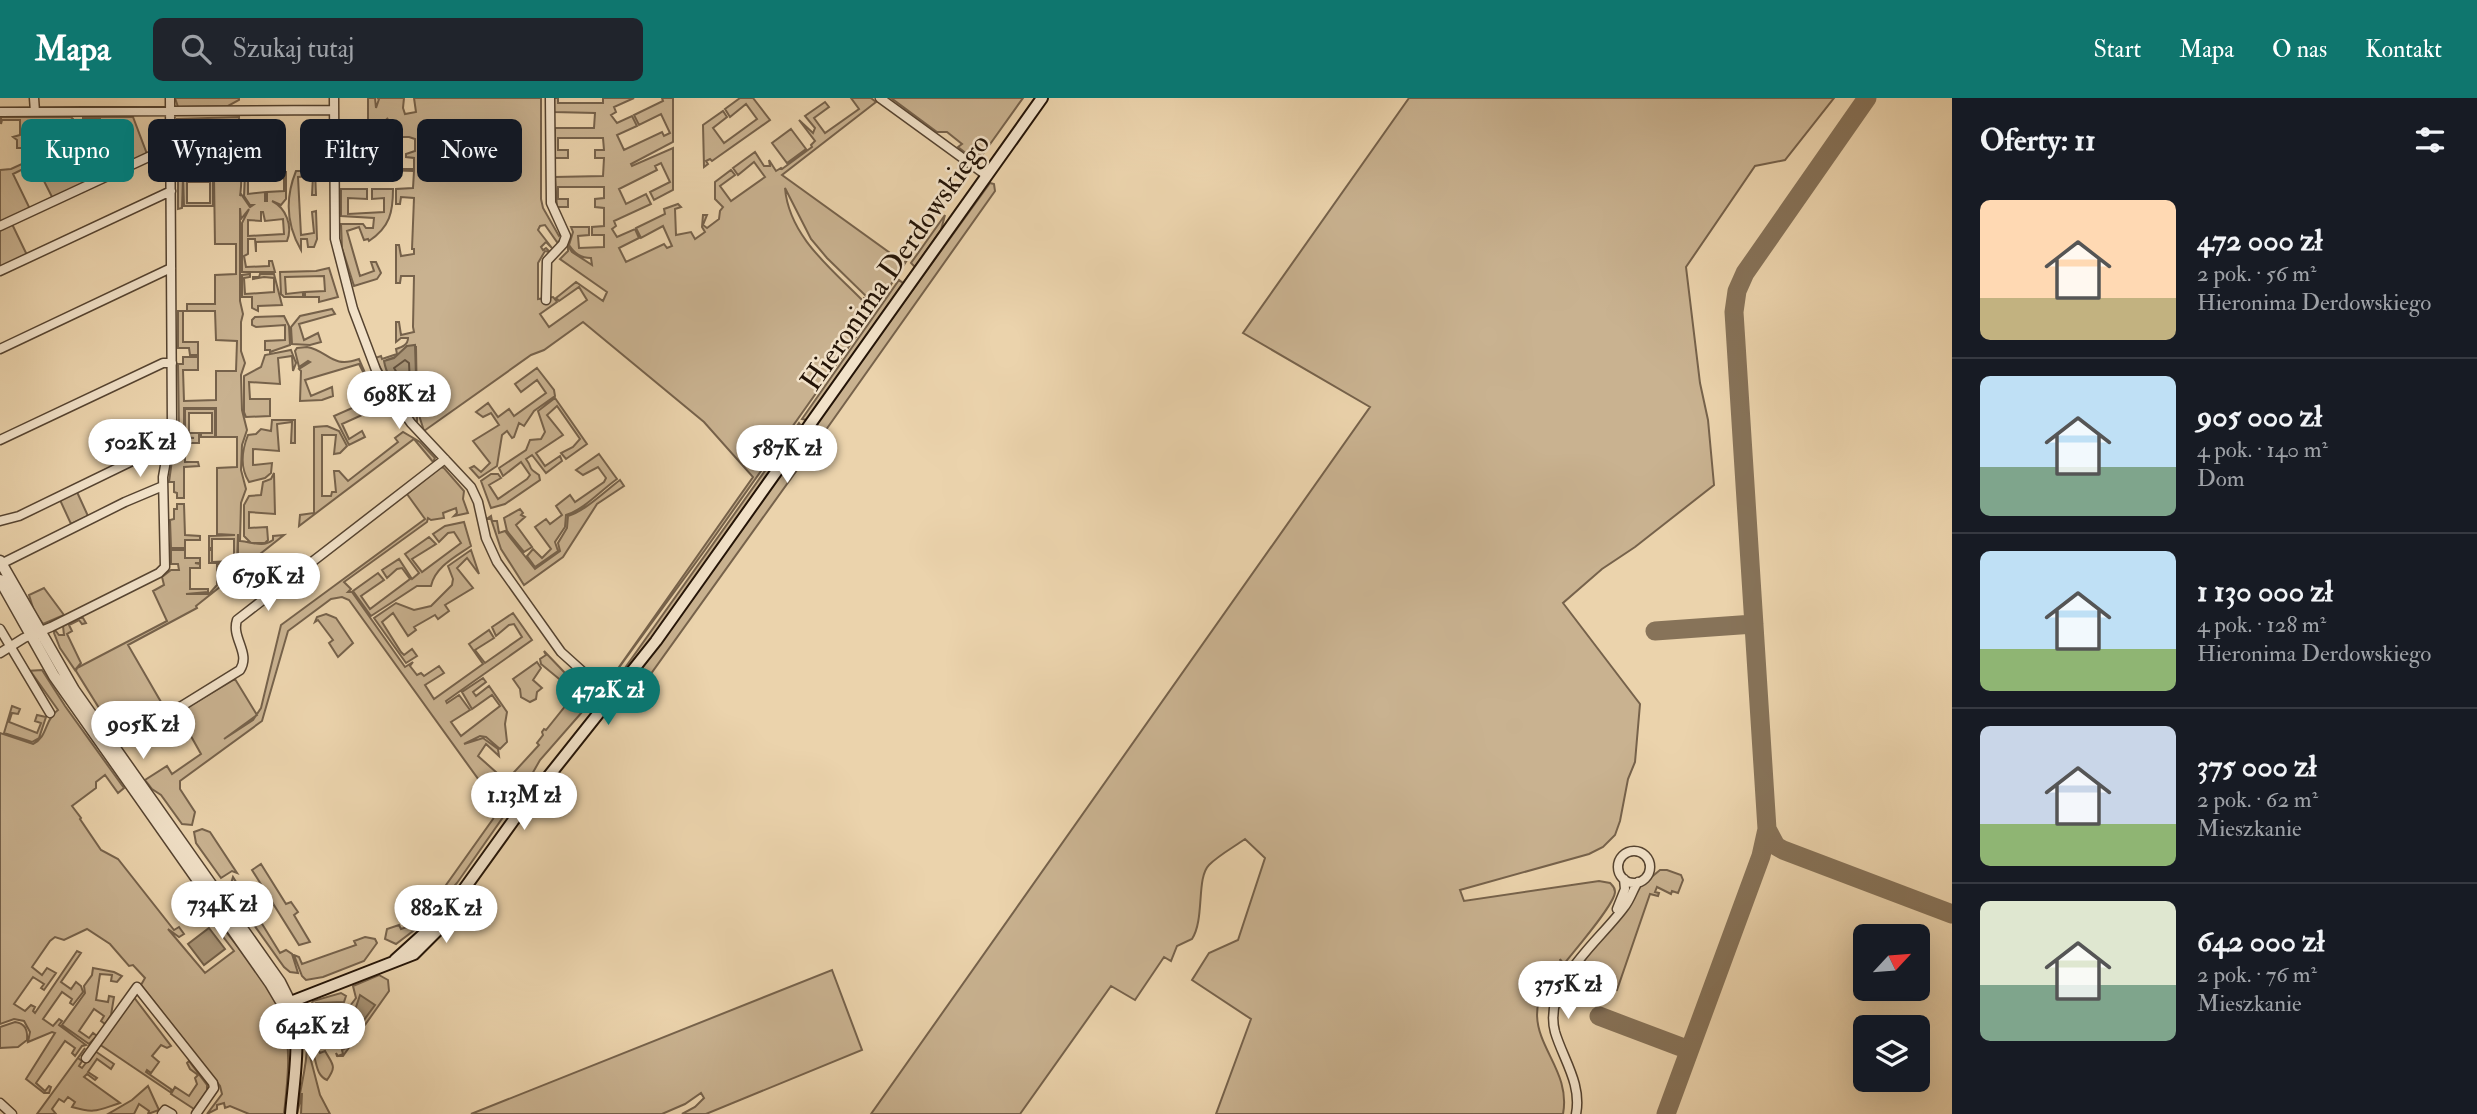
<!DOCTYPE html>
<html lang="pl">
<head>
<meta charset="utf-8">
<style>
	body { margin:0; font-family:"IM FELL Double Pica",serif; background:#20242c; color:#f1f3f6; height:100vh; display:flex; flex-direction:column; font-size:26px; white-space:nowrap }
	* { box-sizing:border-box; margin:0 }
	p { font-size:23px; color:#9ea1a6 }
	.icon { flex:none; width:38px; height:38px; fill:none; stroke:currentColor; stroke-width:2; stroke-linecap:round; stroke-linejoin:round }
	.map { position:relative; flex:1; overflow:hidden }
	.drawer { display:flex; flex-direction:column; background:#171b24; width:525px }
	.drawer>* { flex:none }
	.banner { position:absolute; left:21px; top:21px; width:665px; height:63px; display:flex; gap:14px }
	.needle { width:46px; rotate:64deg }
	.buttons { position:absolute; left:1853px; top:826px; display:grid; gap:14px }
	.buttons a { display:grid; place-items:center; width:77px; height:77px; border-radius:10px; background:#171b24; box-shadow:0 7px 28px #0002; font-size:35px }
	.price { position:absolute; translate:-50% -60px; padding:0 16px; border-radius:24px; background:#fff; color:#222; font-size:23px; line-height:46px; filter:drop-shadow(0 2px 4px #0008) }
	.price::after { content:''; position:absolute; left:50%; top:42px; width:21px; height:16px; margin-left:-10px; background:inherit; clip-path:polygon(0 0,100% 0,50% 100%) }
	.price.on { background:#0f766e; color:#fff }
	ul { padding:0; list-style:none }
	li { display:flex; align-items:center; gap:21px; height:175px; padding:0 28px }
	li+li { border-top:2px solid #363941 }
	li span { display:grid; place-items:center; flex:none; width:196px; height:140px; border-radius:10px; color:#555 }
	li>.icon { margin-inline-start:auto }
	span .icon { width:84px; height:84px; fill:#fffc; stroke-width:1 }
	li b { font-size:30px }
	h2 { display:flex; justify-content:space-between; align-items:center; height:84px; padding:0 28px; font-size:30px }
	.pill { padding:0 24px; border-radius:10px; background:#171b24; box-shadow:0 7px 28px #0002; font-size:24px; line-height:63px }
	.pill.on { background:#0f766e; color:#fff }
	header { display:flex; align-items:center; gap:42px; box-sizing:border-box; height:98px; padding:0 35px; background:#0f766e; color:#fff }
	header strong { font-size:33px }
	nav { display:flex; gap:38px; margin-inline-start:auto; font-size:24px }
	.search { width:490px; height:63px; background:#20242c; display:flex; align-items:center; gap:18px; box-sizing:border-box; padding:0 24px; border-radius:10px; color:#9ea1a6; font-size:26px }
	main { display:flex; flex:1; min-height:0 }
	.map>svg:first-child { display:block }
</style>
</head>
<body>
<header>
<strong>Mapa</strong>
<div class="search"><svg class="icon" aria-label="search" viewBox="0 0 24 24"><circle cx="10" cy="10" r="6"/><path d="M15 15l6 6"/></svg>Szukaj tutaj</div>
<nav><a>Start</a><a>Mapa</a><a>O nas</a><a>Kontakt</a></nav>
</header>
<main>
<div class="map">
<svg width="1952" height="1016" viewBox="0 0 1952 1016">
	<rect width="100%" height="100%" fill="#ebd3ac"/>
	<filter id="stains"><feTurbulence type="fractalNoise" baseFrequency=".00286" numOctaves="4"/><feColorMatrix values="0 0 0 0 .2 0 0 0 0 .09 0 0 0 0 .02 0 0 0 .5 -.17"/></filter>
	<radialGradient id="worn" r=".72"><stop offset=".6" stop-color="#630" stop-opacity="0"/><stop offset="1" stop-color="#630" stop-opacity=".3"/></radialGradient>
	<!-- green -->
	<path fill="#c9b290" stroke="#76624b" stroke-width="2" fill-rule="evenodd" d="M175 0H239V2L228 8 178 9Z
		M368 0H375L376 10 379 1 377 0H404L403 10 405 16 416 14 414 0H541V101L543 110 559 138 563 136 561 143 557 144 545 127 540 128 538 132 552 150 546 144 541 149 543 152 546 150 550 154 545 153 538 165V201L553 199 557 204 540 216 549 229 587 202 579 189 559 203 556 200 576 184 603 203 607 194 560 161 568 153V148L572 154 592 167 591 160C581 160 575 156 569 147L573 134 571 129H589V137L578 138 579 150 604 149V137H592V129L604 128V110L595 109V101L604 100V89H558V101H568V109H557L555 79 603 78 604 60H595V52H604L603 40H558V52H568V60H555V30H594L595 15 554 14V0H558V5H603V0H634L614 9 616 14 611 17 617 25 632 18 637 28 617 37 624 52 662 34 664 38 670 35 661 16 639 27 634 17 663 3 662 0H673V44L631 66 632 68 673 50V92L654 102 650 94 670 84 661 65 655 68 657 72 619 91 626 106 646 96 651 106 614 123 616 128 612 131 617 139 635 131 639 140 619 150 626 164 664 146 667 150 672 148 663 128 641 140 636 130 665 116 664 111 678 106 681 109 675 111 676 137 691 134 695 141 705 134 702 129 703 117H707L703 127 707 130 719 121 720 113 723 109 715 101V84L731 72 735 77 720 88 731 103 765 79 754 64 738 77 733 70 755 54 764 68H770L769 62 776 73 781 70 782 71 812 49 811 47 815 43 799 22 813 35 815 30 805 18 825 4 829 9 814 20 825 35 859 11 851 0H871L876 4 782 77 904 165 915 150 865 226 705 452 607 586 753 379 704 324 583 224 544 252 531 257 424 333 418 314V279L417 307 416 249 407 248 399 258 387 262 392 283 416 312 417 310V326L397 301 375 260 381 258 382 261 397 256 396 251C402 249 408 247 408 240H401L396 244V224H399L401 237 414 234 413 229 414 178H401L400 185H396V147H399L401 158 414 156V151H412L414 100 401 99 400 106H396V91L413 90 414 73 383 72 382 77 380 75 381 67 383 71H414V60L406 59V56L415 53V41L409 39H380V55H392V58H372C366 40 377 33 388 20L368 39ZM785 90 811 141 827 160 867 199 864 200V204C833 172 789 139 785 90Z
		M740 0H753L770 22 712 63 710 61 706 63 708 66 704 69 703 27 723 13 727 19 713 30 724 45 757 21 746 6 730 19 725 11Z
		M891 0H1023L983 56 972 60 958 49 962 46 947 34H937Z
		M1409 0H1834L1785 62 1755 68 1686 169 1700 285 1708 322 1714 387 1635 449 1602 471 1563 505 1640 606 1635 664 1628 681 1620 723 1615 737 1603 749 1589 756 1460 792 1464 803 1599 783 1610 785C1613 788 1615 789 1615 794 1615 806 1574 853 1564 866L1560 861 1561 865C1501 933 1574 958 1563 1016H1216L1251 921 1192 882 1209 855 1238 842 1265 760 1245 741C1234 749 1219 757 1209 767 1196 780 1205 821 1192 841L1177 848 1171 863 1164 859 1135 902 1111 888 1020 1016H871L1370 309 1243 235Z
		M1 19H71L73 21V27L72 22H68L67 27 56 29 55 27H28V45L39 44V42H43V50H17V42L13 39 20 37V22H2L1 26Z
		M83 19H133L147 56 53 101 35 65 13 76 30 111 0 126V72L11 71 77 41V37L100 31V21H84L83 26Z
		M239 19C239 44 244 74 240 98L241 96 250 109 253 107H250L244 98 245 75 286 74V101L281 107 272 103C286 110 293 128 287 143L256 144V154L255 141H248V156L244 158 246 169 269 168V163H272L275 174H242V125L249 111 241 121 240 110V203L243 216 241 224V253L245 265 241 277 242 312 247 332 242 347 241 372 246 391 241 405 240 443C253 444 262 450 273 442V438L284 437 246 467 240 466V473L196 508 197 510 128 547 161 604 114 634 76 573 77 570 167 523 153 493 164 487 162 479 171 472H179L178 466H171V452H185V460H200V465H195L200 466V470H190V491H208V494L186 496H209L217 487V466L238 465V436L237 465H209V452H212V464L234 463V441H212V450H209V438L235 437 217 436V370L237 369V339H216V310H184V340H194L185 339V311H215V339H201V335H212V315H189V335H199V345H185V353H174L179 332 178 266H183V259H198V272H183L184 303 216 302V273H236L237 243 216 242 215 213H183V244H198V257H190L189 250H178V213H187V206H215V177L236 176V146H215L214 80H235L236 50H214V21H182V51H197V64H188V57H177V21ZM248 79H284V93L267 94V103H265V94L248 96ZM261 114H263L265 123 283 121 284 136 248 138V122L261 123Z
		M791 31 806 51 787 65 772 45Z
		M182 67H197V79L192 80 197 81V84H187V105H210V84H199V80H213V108H184L183 80 182 110 178 111V74H182Z
		M296 73H315L316 97H312L313 78 298 79 301 137 314 135 312 114 316 113 317 141 314 149H308L307 141H301V152C286 126 285 100 296 73Z
		M990 85 994 86 995 93 823 336 817 330 818 323Z
		M341 91H367V101L348 100V116L384 114V100L372 101V91H393C393 114 390 129 369 143L368 141 364 142 359 129 347 133 360 178 374 173 371 164H376L381 175 377 181 354 188 342 150 341 126H363L366 130H373L374 120 341 118Z
		M945 117 941 132 807 322 802 321 899 182 903 185 915 169 911 165Z
		M12 126 27 157 0 170V132Z
		M329 170 338 199 319 204V199H305V194L325 193 324 178 285 179 286 196 303 194V199H284L281 196 280 174 316 173Z
		M250 176V179L244 180 245 196 274 194V180L264 179 253 181V179H259L260 176H274L282 207 258 208V213L252 210V199H242V177Z
		M332 211 335 216 299 226 304 242 318 235 321 244 310 247 292 246 291 229 300 218Z
		M284 218 289 228 290 247 270 254V252H265V243L285 242V227L256 229 252 227V222L255 219Z
		M307 249C329 253 331 271 359 261L372 291 359 266 305 282 311 298 332 289 333 298 322 302 300 303 301 273 299 271 310 264 308 263 299 269 295 253 297 250Z
		M291 252 296 265 293 273 292 258 278 260 280 286 249 284 250 301H270V318L246 319 244 314V278L261 269 265 257Z
		M537 270 554 292 555 298 534 313 524 328 519 325 514 339 512 340 507 333 502 337 497 368 479 380 470 370 474 368 481 374 490 365 473 343 499 327 491 315 483 319 476 314 488 305 498 319 509 311 514 318 546 295 537 282 521 294 515 286Z
		M377 299 382 308 342 326 349 341 362 333 365 339 349 347 334 318Z
		M555 300 587 346 566 361 561 355 573 349 580 341 557 308 547 317 563 337 536 355 545 368 560 358 562 363 546 375 532 357 526 361C534 372 526 368 539 377L540 382 505 406 491 410 481 383 491 376H498L501 380 489 387 498 401 527 381 530 377 521 364 503 378 499 370 526 352 530 342 541 341 545 334 538 313Z
		M272 322H295V345H291L292 324 277 326 279 353 253 351V367L272 365 271 375 265 380 249 384C240 370 242 352 248 337L256 336 261 331 271 333Z
		M799 325 803 331 657 534 610 591Z
		M327 328 339 333 347 348 340 355 334 356 336 337H322V398H331L332 394H336L334 373H339L348 383 398 344 395 340 403 334 420 344 435 360 433 364 414 341 299 428 300 417 314 415V329Z
		M813 335 820 340 645 584 624 604 622 598 808 339Z
		M173 355H185V364H198L199 368 184 369V400H177V395L174 394V384H169Z
		M599 356 617 381C600 393 585 411 566 417L565 429 555 444 558 453 535 469 527 458 533 451 542 460 551 451 535 429 546 421 550 426 562 417 556 408 570 397 575 404 604 384 606 380 598 369 583 377 576 372Z
		M441 369 444 370 464 393 463 401 468 415 454 418 457 415 456 410 443 415 444 420 431 422 428 420 427 424 344 484 351 491 348 494H352L405 569 413 564 410 568 417 577 421 575 424 578 439 568 444 575 425 587 434 601 483 566 469 546 489 532 494 540 475 552 485 565 522 539 514 526 509 527 496 538 492 529 513 515 532 542 446 603 447 605 459 597 470 612 451 624 461 638 500 608 492 597 472 611 462 594 483 580 486 584 473 594 476 598 489 588 507 614 505 626 507 644 500 651 486 639 480 638 464 646 483 640 498 651 499 658 486 646 478 658 506 683 539 647 537 645 543 637 542 634 544 631 546 632 574 597 575 594 541 566 540 561 546 557 544 553 566 576 577 579 597 597 540 662 527 685 457 785 417 830 396 846 385 841 387 831 399 827 401 831 416 826 415 822 431 808 493 721 496 714 494 703 349 502 342 499 331 501 288 533 262 623 180 683V691L195 714 192 727 182 726 161 697 152 691 145 682 167 668 172 676 201 656 178 615 235 581 257 617 224 641 253 622 261 610 281 527 425 421 407 396Z
		M274 375 275 416 249 414V430L267 429 268 442 265 445H251L244 438V407L249 398 261 397 263 384 271 381Z
		M620 382 624 388 597 406 563 459 524 487 501 451 491 421H487L488 420 491 418 492 423H497L499 435 505 433 535 471 560 453 558 445 567 430 568 418C585 413 604 394 620 382Z
		M77 394 88 418 71 426 60 402Z
		M177 406H184L185 437 200 438V442H185V450H171L170 422 174 421V411H177Z
		M520 411 523 415 521 417 525 419 516 427 532 449 524 454 507 433 504 420Z
		M464 424 471 448C455 459 435 469 431 488H417L371 518 353 493 378 475 384 482 361 498 370 511 410 481 402 470 397 471 387 480 382 472 399 461 412 481 419 475 405 456 429 439 436 446 412 461 422 474 461 445 454 434 448 435 439 444 433 436 445 428Z
		M471 452 479 476 467 460 457 470 473 490 445 507 449 513 438 521 435 517 414 529 416 532 408 538 393 515 382 524 401 554 404 557 412 551 417 558 406 565 374 520 396 505 414 512 431 508 452 487 453 481 448 468Z
		M44 490 64 517 43 526 34 513 29 497Z
		M326 516 336 520 353 545 338 559 329 545 333 542 318 522 315 524 317 519Z
		M78 520H83L86 525 82 526 79 522 69 527 72 533 67 536 81 565 75 572 60 550 54 535 55 532 59 537H64L63 528Z
		M537 564 541 570 533 582 542 590 537 594 536 601 530 604 521 599 520 591 513 581Z
		M42 572 65 608 124 690 118 695 105 677 96 684V690L72 708 81 720 80 721 101 752 118 761 174 832 179 829 184 836 179 839 168 831 205 875 234 853 208 819 212 815C234 846 278 894 285 929 291 958 287 987 284 1016H249L230 1008 225 1010 224 1005 217 1007V1011L207 1016 222 996 220 988 141 887 145 880 133 867 129 868 110 846 87 831 64 842 55 839 50 843 32 869 42 877 47 870 56 875 44 892 41 890 44 886 33 879 14 906 25 913 31 907 35 909 33 913 35 915 77 853 81 855 61 884 71 891 76 884 81 888 83 894 73 907 70 905 72 901 62 894 43 921 53 928 59 921 62 923 59 927 86 947 82 948 75 958 72 955 75 950 65 943 36 985 45 993 49 988 51 989 49 995H44L26 981 55 935 52 934 28 944 30 934 24 923 14 921 0 926V635L33 646C48 639 44 622 58 612L31 574 28 575 27 573Z
		M12 608 20 611 18 616 12 615 9 624 37 635 41 625 35 623 37 617 46 619 39 640 32 644 4 635Z
		M202 731 210 734 237 775 232 773 221 780 196 745 194 734Z
		M261 766 286 806 291 804 298 814 294 817 310 844 299 847 252 772Z
		M1660 772H1667L1681 777 1683 782 1678 795 1672 793 1671 796 1657 789 1655 794 1659 795 1658 798 1650 796 1617 892 1579 878 1578 871 1637 791Z
		M233 779 280 855 286 852 292 856 298 875 290 874 284 869 229 792Z
		M365 839 375 841 377 845 364 863 323 879 306 882 302 878 294 857 299 859 302 866 356 847 354 843Z
		M93 870 114 874 122 878 117 884 111 883 112 877 100 876 96 902 108 904 109 898 114 899 111 917 105 926 101 923 104 918 94 911 79 933 89 940 93 935 97 938 89 946 62 927 85 895 84 888 92 877Z
		M832 872 862 952 706 1016H682L695 1009 704 1000 701 995 685 1006 662 1016H471Z
		M379 877 388 882 389 893 343 958H337L336 955 338 958 343 956 342 952 348 949 354 940 341 915 344 912 347 916 353 913 350 908 356 900 353 888Z
		M341 895 346 898 344 904 316 905 309 911 310 923 319 941 314 944 320 955 325 953C333 967 337 968 327 982 317 978 317 967 314 958 307 938 303 921 313 903Z
		M133 898 171 948 167 950 161 947 152 958 159 964 151 975 147 972 146 974 172 992 170 994 99 946Z
		M15 924C25 925 28 932 27 942L18 949 0 950V929Z
		M307 947 320 997 330 1016H301L302 995 297 1016C299 992 307 971 307 947Z
		M85 950 78 960 82 963 79 968 82 970 95 953 114 966 111 971 97 961 88 974 97 980 95 982 87 976 84 979 120 1005C98 1012 96 1016 72 1009L75 1004 68 999 64 1004 59 1001 52 1011 56 1016H37Z
		M189 963 207 987V993L194 1011 171 996 175 989 189 998 197 986 195 980 198 977 190 971 187 965Z
		M148 988 159 1012 148 1016 149 1013 139 1006 134 1016H108L132 1002Z"/>
	<!-- water -->
	<path fill="#a79274" stroke="#725f48" stroke-width="2" d="M415 247 417 310 411 314 408 313C399 296 387 280 384 263L394 260 407 248Z
		M209 830 225 851 204 867 188 846Z
		M360 897 375 907 353 937 345 921 354 915Z"/>
	<g fill="none" stroke-linecap="round" stroke-linejoin="round">
		<!-- shore -->
		<path stroke="#65523d" stroke-width="2" d="M405 262 409 265 410 287 406 290 394 270Z"/>
		<!-- taxiway -->
		<path stroke="#877359" stroke-width="19" d="M1655 533 1754 526
			M1767 731 1776 748 1783 752 1952 816
			M1599 918 1689 952
			M1666 1016 1761 758 1767 731 1734 214 1737 193 1745 175 1867 0"/>
		<!-- minor casing -->
		<g stroke="#554330" stroke-width="11">
			<path id="minor" d="M34 0 35 14
				M334 0 335 141 353 211 376 272 386 290 411 325 471 389 478 404 486 440 497 464 561 554 612 600
				M880 0 986 77
				M0 14 334 12
				M0 128 170 49
				M0 173 171 93
				M546 202 547 163 563 146 566 138 551 105 550 0
				M0 251 171 170
				M0 342 163 265H172
				M0 423 19 418 161 349H168
				M1 466 125 404 163 388
				M0 531 50 615
				M0 555 24 540 51 529 159 475 165 469 163 379 172 329 170 0
				M110 643 124 633 135 637 240 572C251 555 231 540 237 522L445 361
				M1618 769a16 16 0 1 1 32 0a16 16 0 1 1-32 0Z
				M1617 811 1625 791 1624 781
				M86 960 137 889 213 985 214 990 196 1016
				M0 1005 12 1016
				M162 1016 165 1012 172 1016
				M1576 1016C1582 986 1563 961 1555 934 1542 885 1600 843 1625 808 1631 800 1633 791 1638 784"/>
		</g>
		<!-- tertiary casing -->
		<g stroke="#554330" stroke-width="13">
			<path id="tertiary" d="M0 463 74 592 280 884 290 904
				M0 482 54 578 270 885 283 907"/>
		</g>
		<!-- secondary casing -->
		<g stroke="#231306" stroke-width="14">
			<path id="secondary" d="M395 862 427 833 462 794 513 723 656 543 1042 0
				M290 904C302 939 294 980 291 1016
				M295 938 283 907 414 856 437 833 453 813"/>
		</g>
		<!-- minor -->
		<use href="#minor" stroke="#f2e2c9" stroke-width="8"/>
		<!-- tertiary -->
		<use href="#tertiary" stroke="#f2e2c9" stroke-width="10"/>
		<!-- secondary -->
		<use href="#secondary" stroke="#f2e2c9" stroke-width="10"/>
	</g>
	<g text-anchor="middle" stroke-width="5" stroke-linejoin="round" paint-order="stroke">
		<!-- street labels -->
		<g font-size="30" fill="#231306" stroke="#f2e2c9">
			<text transform="translate(895 164) rotate(-55)" y="10">Hieronima Derdowskiego</text>
		</g>
	</g>
	<rect width="100%" height="100%" filter="url(#stains)"/>
	<rect width="100%" height="100%" fill="url(#worn)"/>
</svg>
<div class="buttons">
<a><svg class="needle" viewBox="-14 -14 28 28"><path d="M0-13l5 13h-10z" fill="#e53935"/><path d="M0 13l5-13h-10z" fill="#9ea1a6"/></svg></a>
<a><svg class="icon" aria-label="layers" viewBox="0 0 24 24"><path d="M12 4l9 5-9 5-9-5zM3 14l9 5 9-5"/></svg></a>
</div>
<b class="price" style="left:399px;top:333px">698K zł</b>
<b class="price" style="left:140px;top:381px">502K zł</b>
<b class="price" style="left:787px;top:387px">587K zł</b>
<b class="price" style="left:268px;top:515px">679K zł</b>
<b class="price on" style="left:608px;top:629px">472K zł</b>
<b class="price" style="left:143px;top:663px">905K zł</b>
<b class="price" style="left:524px;top:734px">1.13M zł</b>
<b class="price" style="left:222px;top:843px">734K zł</b>
<b class="price" style="left:446px;top:847px">882K zł</b>
<b class="price" style="left:1568px;top:923px">375K zł</b>
<b class="price" style="left:312px;top:965px">642K zł</b>
<div class="banner">
<a class="pill on">Kupno</a>
<a class="pill">Wynajem</a>
<a class="pill">Filtry</a>
<a class="pill">Nowe</a>
</div>
</div>
<section class="drawer">
<h2>Oferty: 11<svg class="icon" aria-label="filters" viewBox="0 0 24 24"><path d="M4 7h16M4 17h16"/><circle cx="9" cy="7" r="2"/><circle cx="15" cy="17" r="2"/></svg></h2>
<ul>
<li><span style="background:linear-gradient(#ffd9b3 70%,#c2b280 0)"><svg class="icon" aria-label="home" viewBox="0 0 24 24"><path d="M3 11l9-7 9 7M6 9v11h12V9"/></svg></span><div><b>472 000 zł</b><p>2 pok. · 56 m²</p><p>Hieronima Derdowskiego</p></div></li>
<li><span style="background:linear-gradient(#bfe0f5 65%,#7fa58c 0)"><svg class="icon" aria-label="home" viewBox="0 0 24 24"><path d="M3 11l9-7 9 7M6 9v11h12V9"/></svg></span><div><b>905 000 zł</b><p>4 pok. · 140 m²</p><p>Dom</p></div></li>
<li><span style="background:linear-gradient(#bfe0f5 70%,#8fb573 0)"><svg class="icon" aria-label="home" viewBox="0 0 24 24"><path d="M3 11l9-7 9 7M6 9v11h12V9"/></svg></span><div><b>1 130 000 zł</b><p>4 pok. · 128 m²</p><p>Hieronima Derdowskiego</p></div></li>
<li><span style="background:linear-gradient(#c9d6e8 70%,#8fb573 0)"><svg class="icon" aria-label="home" viewBox="0 0 24 24"><path d="M3 11l9-7 9 7M6 9v11h12V9"/></svg></span><div><b>375 000 zł</b><p>2 pok. · 62 m²</p><p>Mieszkanie</p></div></li>
<li><span style="background:linear-gradient(#dfe7d0 60%,#7fa58c 0)"><svg class="icon" aria-label="home" viewBox="0 0 24 24"><path d="M3 11l9-7 9 7M6 9v11h12V9"/></svg></span><div><b>642 000 zł</b><p>2 pok. · 76 m²</p><p>Mieszkanie</p></div></li>
</ul>
</section>
</main>
</body>
</html>
